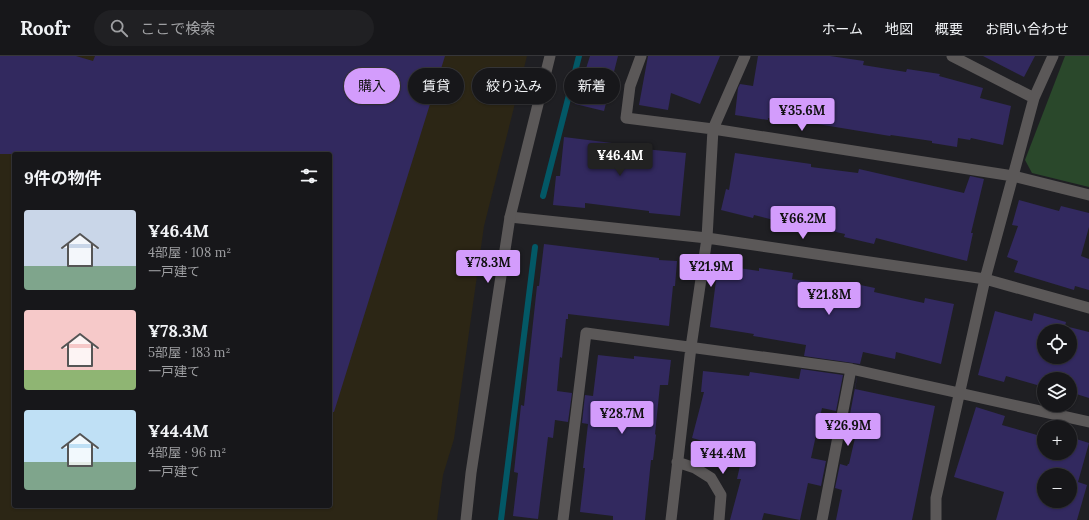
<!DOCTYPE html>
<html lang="ja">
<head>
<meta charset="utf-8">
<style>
	body { margin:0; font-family:Lora,"Noto Sans JP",serif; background:#202023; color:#f1f3f6; height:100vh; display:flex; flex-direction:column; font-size:15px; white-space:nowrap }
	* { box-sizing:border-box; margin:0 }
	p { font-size:13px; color:#9e9fa2 }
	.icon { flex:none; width:22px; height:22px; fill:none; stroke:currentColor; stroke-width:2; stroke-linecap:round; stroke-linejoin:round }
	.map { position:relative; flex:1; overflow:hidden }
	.details { position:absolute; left:12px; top:96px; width:320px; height:356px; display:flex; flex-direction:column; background:#17171a; border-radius:4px; box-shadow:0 1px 3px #0004,0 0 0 1px #363639 }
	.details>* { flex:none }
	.banner { position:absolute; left:344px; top:12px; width:380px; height:36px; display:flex; gap:8px }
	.fabs { position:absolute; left:1037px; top:268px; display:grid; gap:8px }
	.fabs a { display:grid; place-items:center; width:40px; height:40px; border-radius:50%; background:#17171a; box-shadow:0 1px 3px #0004,0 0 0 1px #363639; font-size:20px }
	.price { position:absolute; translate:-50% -34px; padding:0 9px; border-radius:4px; background:#d39cfc; color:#111; font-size:13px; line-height:26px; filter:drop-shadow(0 1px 2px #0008) }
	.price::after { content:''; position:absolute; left:50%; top:24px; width:12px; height:9px; margin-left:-6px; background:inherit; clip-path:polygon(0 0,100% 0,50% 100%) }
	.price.current { background:#222; color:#fff }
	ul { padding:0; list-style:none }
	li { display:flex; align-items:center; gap:12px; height:100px; padding:0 12px }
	li span { display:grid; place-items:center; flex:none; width:112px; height:80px; border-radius:4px; color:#555 }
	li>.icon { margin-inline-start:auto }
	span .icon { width:48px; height:48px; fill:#fffc; stroke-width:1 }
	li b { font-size:17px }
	h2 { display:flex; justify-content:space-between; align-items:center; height:48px; padding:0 12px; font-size:17px }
	.tag { padding:0 14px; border-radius:18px; background:#17171a; box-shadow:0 1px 3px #0004,0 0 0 1px #363639; font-size:14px; line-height:36px }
	.tag.current { background:#d39cfc; color:#111 }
	header { display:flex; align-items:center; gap:24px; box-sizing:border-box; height:56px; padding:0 20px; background:#17171a; border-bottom:1px solid #363639 }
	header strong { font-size:19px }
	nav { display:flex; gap:22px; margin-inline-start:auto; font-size:14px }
	.search { width:280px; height:36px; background:#202023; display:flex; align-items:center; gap:10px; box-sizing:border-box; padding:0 14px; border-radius:22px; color:#9e9fa2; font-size:15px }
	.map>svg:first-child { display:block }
</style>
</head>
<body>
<header>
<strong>Roofr</strong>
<div class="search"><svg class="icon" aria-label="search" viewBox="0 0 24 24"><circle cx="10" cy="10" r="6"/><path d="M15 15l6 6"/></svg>ここで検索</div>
<nav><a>ホーム</a><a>地図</a><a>概要</a><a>お問い合わせ</a></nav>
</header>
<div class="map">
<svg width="1089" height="464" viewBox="0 0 1089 464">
	<rect width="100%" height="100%" fill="#1f1f23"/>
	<!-- commercial -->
	<path fill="#2c2615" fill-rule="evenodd" d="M0 0H527L484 170 454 383 443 419 437 464H0ZM14 98H330V450H14Z"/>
	<!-- green -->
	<path fill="#2a482b" d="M1065 0H1089V131L1032 117 1025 104Z"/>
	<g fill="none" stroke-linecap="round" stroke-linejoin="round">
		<!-- stream -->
		<path stroke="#035866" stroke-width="6" d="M543 140 579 0
			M501 464 535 191"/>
	</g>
	<!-- building -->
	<path fill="#32295f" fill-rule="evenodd" d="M0 0H76L93 5 95 0H445L334 356H330V98H0Z
		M590 0H618L604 55 575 48 582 22H583Z
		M648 0H720L700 48 671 37 668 54 639 49Z
		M758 0H830L864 5 863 9 906 16 907 13 940 18 939 20 983 32 980 42 1011 50 1003 89 971 82 970 84 958 82 957 91 932 87V85L891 79 890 80 811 67 768 62V64L735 59 738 32 740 28 753 30Z
		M983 0H1035L1024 21Z
		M564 81 644 91V93L686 97 680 160 649 157V155L585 147V152L553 149 556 120H560Z
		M735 97 811 108V111L858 117 859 113 964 137 970 120 984 123 971 177H973L967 205 876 182 874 188 844 181 845 178 801 168V171L754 159 753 162 721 154 726 133 729 134Z
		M1019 144 1059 155 1061 150 1089 157V171L1081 200 1089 203V234L1075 230 1074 234 1014 216 1018 205 1007 201 1018 170 1012 169Z
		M544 188 659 202V204L677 205 675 230H673L669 270 568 258V263H566L562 302 560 301 557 335 572 337 568 366 555 364 553 382 548 381 538 463 513 460 518 417 514 416 521 349 524 350 537 230H539Z
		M718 209 759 215V212L793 217 792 223 845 231 846 226 875 232 874 236 924 247 925 242 954 248 941 308 896 296 895 303 863 296 860 308 804 300 806 289 753 280 754 278 710 271Z
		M995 255 1032 265 1034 257 1066 266 1065 270 1089 276V342L1070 336V323H1044V331L1006 320 1004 326 978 319ZM1044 275H1070V301H1044Z
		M598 299 634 303V300L671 304 668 329H660L655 378 656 379 653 404H651L645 464H613V460L580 456 585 412H583L588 368 582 367 585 339 593 340Z
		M801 313 843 319 836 355 822 352 811 402 826 405 821 430 808 427 800 464 764 457 762 464H730L741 423H737L743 396 692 382 704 336H701L703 315 749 320 750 316 799 323Z
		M857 322 855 333 935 350 912 464H836L842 434 835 432 840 408 847 410 848 408H849L860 360 850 358 857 321Z
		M976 351 1005 360 1002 369 1044 381V397H1070V381L1089 387 1078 426 1087 429 1077 464H996L1004 436 954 421ZM1044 419H1070V445H1044Z"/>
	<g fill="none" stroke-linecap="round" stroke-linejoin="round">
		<!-- minor -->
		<path stroke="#5b5858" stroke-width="11" d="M641 0 630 30 626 62 713 73 1013 120 1089 139
			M952 0 1034 42
			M510 161 707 182 985 223 1089 252
			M677 406 695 412 711 422 721 439 719 464
			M563 464 586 277 851 313 1089 366
			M671 464 691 291 707 182 713 73 745 0
			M822 464 851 313
			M936 464V442L985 223 1013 120 1034 42 1053 0"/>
		<!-- tertiary -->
		<path stroke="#5b5858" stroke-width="11" d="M466 464 471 417 510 161 550 0"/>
	</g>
</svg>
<div class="fabs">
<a><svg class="icon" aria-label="locate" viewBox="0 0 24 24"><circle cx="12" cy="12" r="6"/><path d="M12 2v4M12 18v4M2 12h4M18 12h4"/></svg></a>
<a><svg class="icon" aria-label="layers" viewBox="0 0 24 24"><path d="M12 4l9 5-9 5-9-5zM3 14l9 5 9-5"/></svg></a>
<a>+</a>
<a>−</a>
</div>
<b class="price" style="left:802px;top:76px">¥35.6M</b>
<b class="price current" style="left:620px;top:121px">¥46.4M</b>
<b class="price" style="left:803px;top:184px">¥66.2M</b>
<b class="price" style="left:488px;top:228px">¥78.3M</b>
<b class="price" style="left:711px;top:232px">¥21.9M</b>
<b class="price" style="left:829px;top:260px">¥21.8M</b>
<b class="price" style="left:622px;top:379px">¥28.7M</b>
<b class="price" style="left:848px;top:391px">¥26.9M</b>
<b class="price" style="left:723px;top:419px">¥44.4M</b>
<div class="banner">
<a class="tag current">購入</a>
<a class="tag">賃貸</a>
<a class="tag">絞り込み</a>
<a class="tag">新着</a>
</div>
<section class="details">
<h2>9件の物件<svg class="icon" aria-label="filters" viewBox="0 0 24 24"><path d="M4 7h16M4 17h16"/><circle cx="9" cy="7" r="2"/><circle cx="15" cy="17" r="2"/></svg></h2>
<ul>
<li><span style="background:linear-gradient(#c9d6e8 70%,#7fa58c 0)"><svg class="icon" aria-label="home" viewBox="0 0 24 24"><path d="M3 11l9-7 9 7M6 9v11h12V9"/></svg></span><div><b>¥46.4M</b><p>4部屋 · 108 m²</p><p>一戸建て</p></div></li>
<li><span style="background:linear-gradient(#f6c9c9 75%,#8fb573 0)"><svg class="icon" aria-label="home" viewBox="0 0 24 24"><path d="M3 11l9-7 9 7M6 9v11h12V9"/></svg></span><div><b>¥78.3M</b><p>5部屋 · 183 m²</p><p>一戸建て</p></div></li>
<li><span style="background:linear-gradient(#bfe0f5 65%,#7fa58c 0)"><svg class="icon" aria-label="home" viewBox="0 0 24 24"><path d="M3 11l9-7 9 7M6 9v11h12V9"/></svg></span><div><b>¥44.4M</b><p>4部屋 · 96 m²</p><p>一戸建て</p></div></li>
</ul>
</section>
</div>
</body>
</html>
